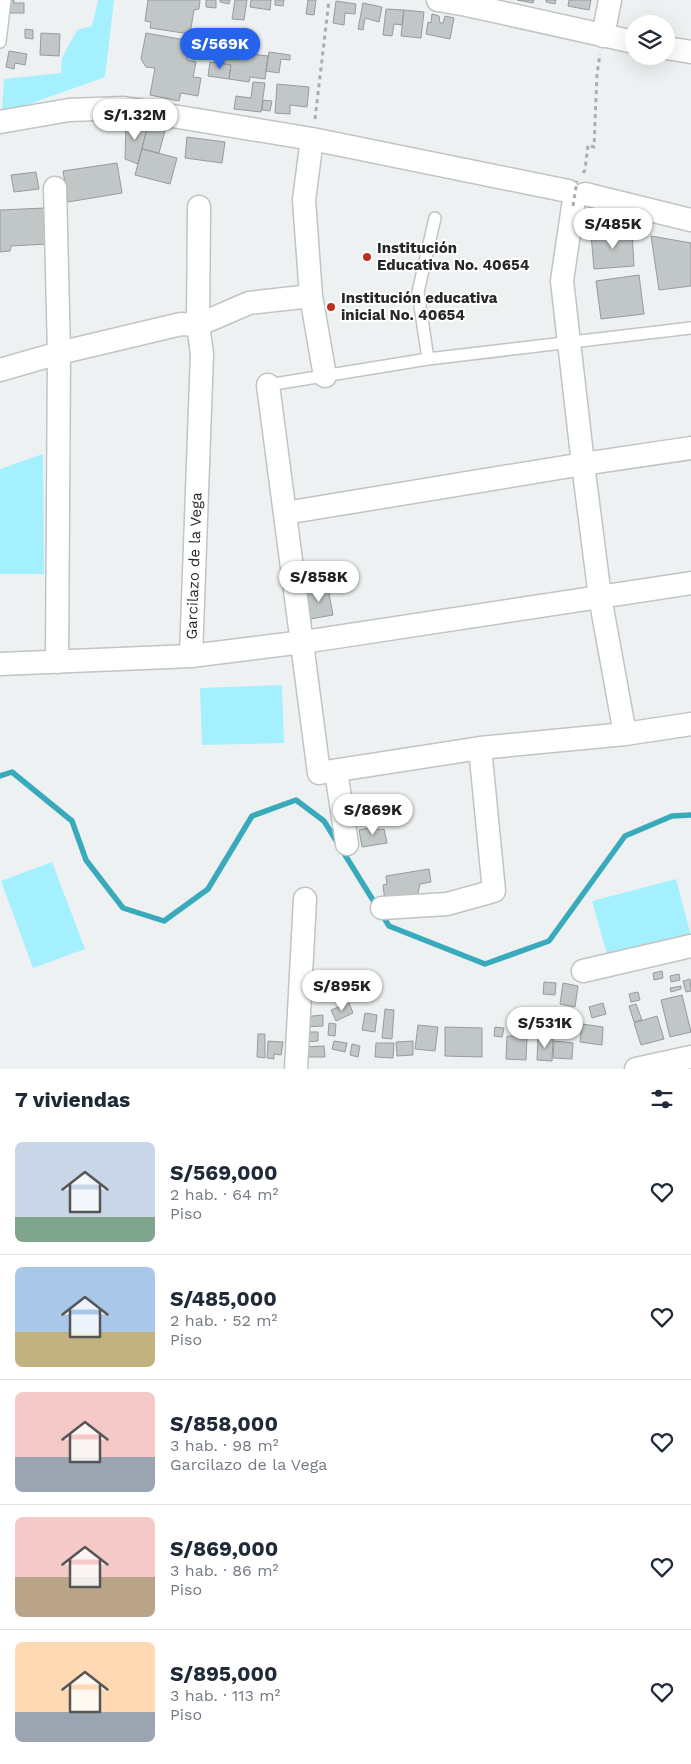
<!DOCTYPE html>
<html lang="es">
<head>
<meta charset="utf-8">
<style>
	body { margin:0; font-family:"Work Sans",sans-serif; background:#f2f2f3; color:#1f2937; height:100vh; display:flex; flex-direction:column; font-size:19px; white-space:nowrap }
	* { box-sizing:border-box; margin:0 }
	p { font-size:16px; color:#747a83 }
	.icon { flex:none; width:28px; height:28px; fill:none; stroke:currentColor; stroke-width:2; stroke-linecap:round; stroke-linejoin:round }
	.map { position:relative; height:1069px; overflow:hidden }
	.drawer { display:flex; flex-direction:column; background:#fff; flex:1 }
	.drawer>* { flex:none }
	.fabs { position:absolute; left:625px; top:15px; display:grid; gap:10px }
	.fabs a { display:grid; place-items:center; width:50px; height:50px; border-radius:50%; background:#fff; box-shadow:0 5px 20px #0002; font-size:25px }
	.price { position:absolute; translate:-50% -42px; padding:0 11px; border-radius:18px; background:#fff; color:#222; font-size:16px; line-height:32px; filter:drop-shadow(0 1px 2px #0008) }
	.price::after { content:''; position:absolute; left:50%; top:30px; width:15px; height:11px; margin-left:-8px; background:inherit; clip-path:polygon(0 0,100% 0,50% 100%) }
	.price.selected { background:#2563eb; color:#fff }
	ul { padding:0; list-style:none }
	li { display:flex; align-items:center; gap:15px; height:125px; padding:0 15px }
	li+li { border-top:1px solid #e0e1e3 }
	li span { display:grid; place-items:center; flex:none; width:140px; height:100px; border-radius:8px; color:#555 }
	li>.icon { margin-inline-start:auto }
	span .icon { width:60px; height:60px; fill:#fffc; stroke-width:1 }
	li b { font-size:21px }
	h2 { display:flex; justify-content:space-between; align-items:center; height:60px; padding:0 15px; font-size:21px }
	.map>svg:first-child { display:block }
</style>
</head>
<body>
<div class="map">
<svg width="691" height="1069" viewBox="0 0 691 1069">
	<rect width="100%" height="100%" fill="#edf1f2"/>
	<!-- green -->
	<path fill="#a5f0fe" d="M98 0H114L105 77 24 106 2 110 4 79 61 73 62 58 77 30 92 26Z
		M43 454 44 574H0V469Z
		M282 685 284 743 202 745 200 688Z
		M52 862 85 949 33 968 1 881Z
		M676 879 691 936 608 958 592 901Z"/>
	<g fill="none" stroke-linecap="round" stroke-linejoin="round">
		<!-- stream -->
		<path stroke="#39aabc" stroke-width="5.5" d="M0 776 12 772 72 821 86 860 123 908 164 921 208 889 252 816 296 800 324 821 389 926 485 964 549 941 625 836 672 816 691 815"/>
	</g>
	<!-- building -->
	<path fill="#c1c6c6" stroke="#979b9c" d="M9 0H14V3H24V13H9Z
		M148 0H200L199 9 194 10 190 34 150 28 151 22 145 21Z
		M206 0H216V8L206 7Z
		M220 0H230L229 4 220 2Z
		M235 0H247L244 20 232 19Z
		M251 0H271L270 10 250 7Z
		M275 0H284L283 6 275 5Z
		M308 0H316L314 15 306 14Z
		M517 0H534L533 3Z
		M546 0H556L555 4 546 2Z
		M569 0H591L589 10 568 6Z
		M336 1 356 4 355 14 345 13 344 25 333 23Z
		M363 3 382 7 379 22 365 18 363 30 358 29Z
		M386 9 404 10 402 25 394 24 392 36 383 35Z
		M404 10 424 12 421 38 401 36Z
		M432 14 439 16 440 23H443L445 16 454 18 450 39 426 34 428 22 431 23Z
		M25 29 33 30V39L25 38Z
		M41 33 60 34 59 56 40 55Z
		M146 33 191 41 187 60 196 62 193 77 201 78 198 96 181 93 179 101 150 95 155 68 146 67 141 59Z
		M9 51 27 54 25 65 15 63 14 69 6 67Z
		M269 52 290 55V60L281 59 279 73 266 71Z
		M243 53 268 56 265 79 250 77 249 82 229 79 231 65 219 63V55L242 58Z
		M210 62 231 65 229 79 208 76Z
		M253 82 265 83 261 112 234 109 236 96 251 98Z
		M277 84 309 87 307 107 290 105V114L275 113Z
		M263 100 272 101 270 111 262 110Z
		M126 122 148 124 138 164 125 159Z
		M148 124 166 127 159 153 142 149Z
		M187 137 225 142 222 163 185 158Z
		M142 149 177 158 170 184 135 175Z
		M117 163 122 193 68 202 63 171Z
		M36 172 39 189 14 192 11 175Z
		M45 208 47 244 11 246 10 251 0 252V210Z
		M632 231 634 266 594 269 591 234Z
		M651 236 691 243V286L659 290Z
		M639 275 644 314 601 319 596 281Z
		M328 588 333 615 310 619 306 591Z
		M377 822 378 830 384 829 387 843 362 847 359 830 370 828 369 824Z
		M429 869 431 882 420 884 417 897 385 901 383 885 387 884 386 876Z
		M662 971 663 978 654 980 653 973Z
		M679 974 680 980 671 982 670 976Z
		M690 979 691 991 686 992 683 981Z
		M544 982 556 983 555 995 543 994Z
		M563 983 578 986 575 1007 560 1004Z
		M681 986V989L671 992 670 988Z
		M638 992 640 1000 631 1002 629 994Z
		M682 995 691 1032 670 1037 661 1000Z
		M349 1003 353 1013 336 1021 331 1010Z
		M603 1003 606 1014 592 1018 589 1007Z
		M636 1004 642 1020 634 1022 629 1006Z
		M385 1009 394 1010 392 1039 382 1038Z
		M540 1010 552 1012 551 1021 539 1019Z
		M555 1012 565 1013V1018L555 1017Z
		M365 1013 377 1015 375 1032 362 1030Z
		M513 1014 528 1015 527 1035 512 1034Z
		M323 1015V1026L302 1027V1017Z
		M657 1016 664 1039 641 1045 634 1023Z
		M329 1023 336 1024 335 1036 328 1035Z
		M582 1024 603 1027 602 1045 580 1042Z
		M418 1025 438 1027 435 1051 415 1049Z
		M445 1027 482 1028V1057L445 1056Z
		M495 1027 504 1028 502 1037 494 1036Z
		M302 1032H318V1041L303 1042Z
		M258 1034H265V1058L257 1057Z
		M507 1036 527 1037 526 1060 506 1059Z
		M538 1038 553 1039 552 1061 537 1060Z
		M268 1041 283 1042 281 1055 274 1054V1059L267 1058Z
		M334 1041 347 1043 345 1052 332 1049Z
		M413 1041V1055L397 1056 396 1042Z
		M554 1041 573 1043 572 1059 553 1058Z
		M376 1043H394L393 1058 375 1057Z
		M352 1044 360 1046 358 1057 350 1055Z
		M324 1046 325 1057H303V1047Z"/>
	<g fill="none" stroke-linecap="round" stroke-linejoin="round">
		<!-- lane casing -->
		<g stroke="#c0c4c5" stroke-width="14">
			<path id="lane" d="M0 42 5 0
				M428 359 418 292 435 218
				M268 385 428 359 691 328"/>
		</g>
		<!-- street casing -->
		<g stroke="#c0c4c5" stroke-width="25">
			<path id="street" d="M438 0 467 5 634 42
				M603 36 610 0
				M666 48 691 52
				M0 122 69 110 124 108 312 139 568 191
				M312 139 304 200 311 296 325 376
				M55 188 59 353 57 662
				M585 194 691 220
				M573 206 562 281 583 464 600 597 625 734
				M0 370 59 353 181 324 198 325 249 303 311 296
				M268 385 319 773 480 748 625 734 691 724
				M285 513 583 464 691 448
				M191 656 202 354 198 325 199 207
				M0 664 191 656 303 642 691 583
				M336 771 347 844
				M382 908 447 904 494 891 480 748
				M583 971 691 946
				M296 1069 305 899
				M636 1069 691 1057"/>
		</g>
		<!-- path -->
		<path stroke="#aaadae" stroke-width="3" stroke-dasharray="4 4" stroke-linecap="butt" d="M315 119 329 0
			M583 173 585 170 588 145 594 147 597 74 600 54"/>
		<!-- lane -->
		<use href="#lane" stroke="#fff" stroke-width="11"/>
		<!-- street -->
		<use href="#street" stroke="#fff" stroke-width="22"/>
		<!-- path-bridge -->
		<path stroke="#aaadae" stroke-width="3" stroke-dasharray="4 4" stroke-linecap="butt" d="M573 206 577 181"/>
	</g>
	<!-- markers -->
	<g fill="#bd3021" stroke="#fff" stroke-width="2">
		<circle cx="367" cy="257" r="5"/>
		<circle cx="331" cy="307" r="5"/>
	</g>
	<g text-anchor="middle" stroke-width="4" stroke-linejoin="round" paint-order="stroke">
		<!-- poi labels -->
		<g font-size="15" font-weight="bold" fill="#262728" stroke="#fff" text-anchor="start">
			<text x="377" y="253">Institución<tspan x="377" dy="17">Educativa No. 40654</tspan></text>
			<text x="341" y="303">Institución educativa<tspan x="341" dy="17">inicial No. 40654</tspan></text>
		</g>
		<!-- street labels -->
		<g font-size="15" fill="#262728" stroke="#fff">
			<text transform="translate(194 566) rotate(-88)" y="5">Garcilazo de la Vega</text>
		</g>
	</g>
</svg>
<div class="fabs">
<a><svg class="icon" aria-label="layers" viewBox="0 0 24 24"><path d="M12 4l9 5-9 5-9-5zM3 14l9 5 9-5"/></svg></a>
</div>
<b class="price selected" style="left:220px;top:70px">S/569K</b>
<b class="price" style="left:135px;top:141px">S/1.32M</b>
<b class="price" style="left:613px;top:250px">S/485K</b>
<b class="price" style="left:319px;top:603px">S/858K</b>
<b class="price" style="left:373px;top:836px">S/869K</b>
<b class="price" style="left:342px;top:1012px">S/895K</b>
<b class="price" style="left:545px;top:1049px">S/531K</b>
</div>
<section class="drawer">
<h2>7 viviendas<svg class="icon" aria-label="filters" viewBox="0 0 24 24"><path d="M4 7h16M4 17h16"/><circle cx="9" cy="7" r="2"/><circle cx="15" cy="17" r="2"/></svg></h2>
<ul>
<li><span style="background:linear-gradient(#c9d6e8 75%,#7fa58c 0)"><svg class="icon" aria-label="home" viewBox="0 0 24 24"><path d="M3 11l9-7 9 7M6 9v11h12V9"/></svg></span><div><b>S/569,000</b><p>2 hab. · 64 m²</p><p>Piso</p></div><svg class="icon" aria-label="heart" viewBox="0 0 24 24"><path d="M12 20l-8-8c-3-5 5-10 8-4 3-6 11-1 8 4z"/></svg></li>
<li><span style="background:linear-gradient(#a9c7e8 65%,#c2b280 0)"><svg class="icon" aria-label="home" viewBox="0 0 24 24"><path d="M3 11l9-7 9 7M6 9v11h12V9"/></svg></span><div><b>S/485,000</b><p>2 hab. · 52 m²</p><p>Piso</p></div><svg class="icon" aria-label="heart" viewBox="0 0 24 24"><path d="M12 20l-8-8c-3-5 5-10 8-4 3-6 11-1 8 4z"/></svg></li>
<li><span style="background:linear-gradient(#f6c9c9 65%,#9aa5b1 0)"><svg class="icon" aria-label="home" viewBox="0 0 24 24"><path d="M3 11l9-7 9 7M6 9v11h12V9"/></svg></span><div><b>S/858,000</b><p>3 hab. · 98 m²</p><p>Garcilazo de la Vega</p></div><svg class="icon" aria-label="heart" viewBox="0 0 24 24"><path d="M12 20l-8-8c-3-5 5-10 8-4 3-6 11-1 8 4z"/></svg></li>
<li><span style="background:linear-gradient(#f6c9c9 60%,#b9a48a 0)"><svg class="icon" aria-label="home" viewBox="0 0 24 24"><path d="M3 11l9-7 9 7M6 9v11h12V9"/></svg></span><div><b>S/869,000</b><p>3 hab. · 86 m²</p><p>Piso</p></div><svg class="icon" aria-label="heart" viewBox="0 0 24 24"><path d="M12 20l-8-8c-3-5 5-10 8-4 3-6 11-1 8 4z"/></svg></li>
<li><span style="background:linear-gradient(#ffd9b3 70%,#9aa5b1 0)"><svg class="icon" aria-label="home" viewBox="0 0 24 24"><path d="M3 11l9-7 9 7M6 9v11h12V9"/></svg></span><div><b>S/895,000</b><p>3 hab. · 113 m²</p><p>Piso</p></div><svg class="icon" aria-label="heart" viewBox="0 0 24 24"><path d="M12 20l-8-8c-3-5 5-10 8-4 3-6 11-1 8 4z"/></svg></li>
</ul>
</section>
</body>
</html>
